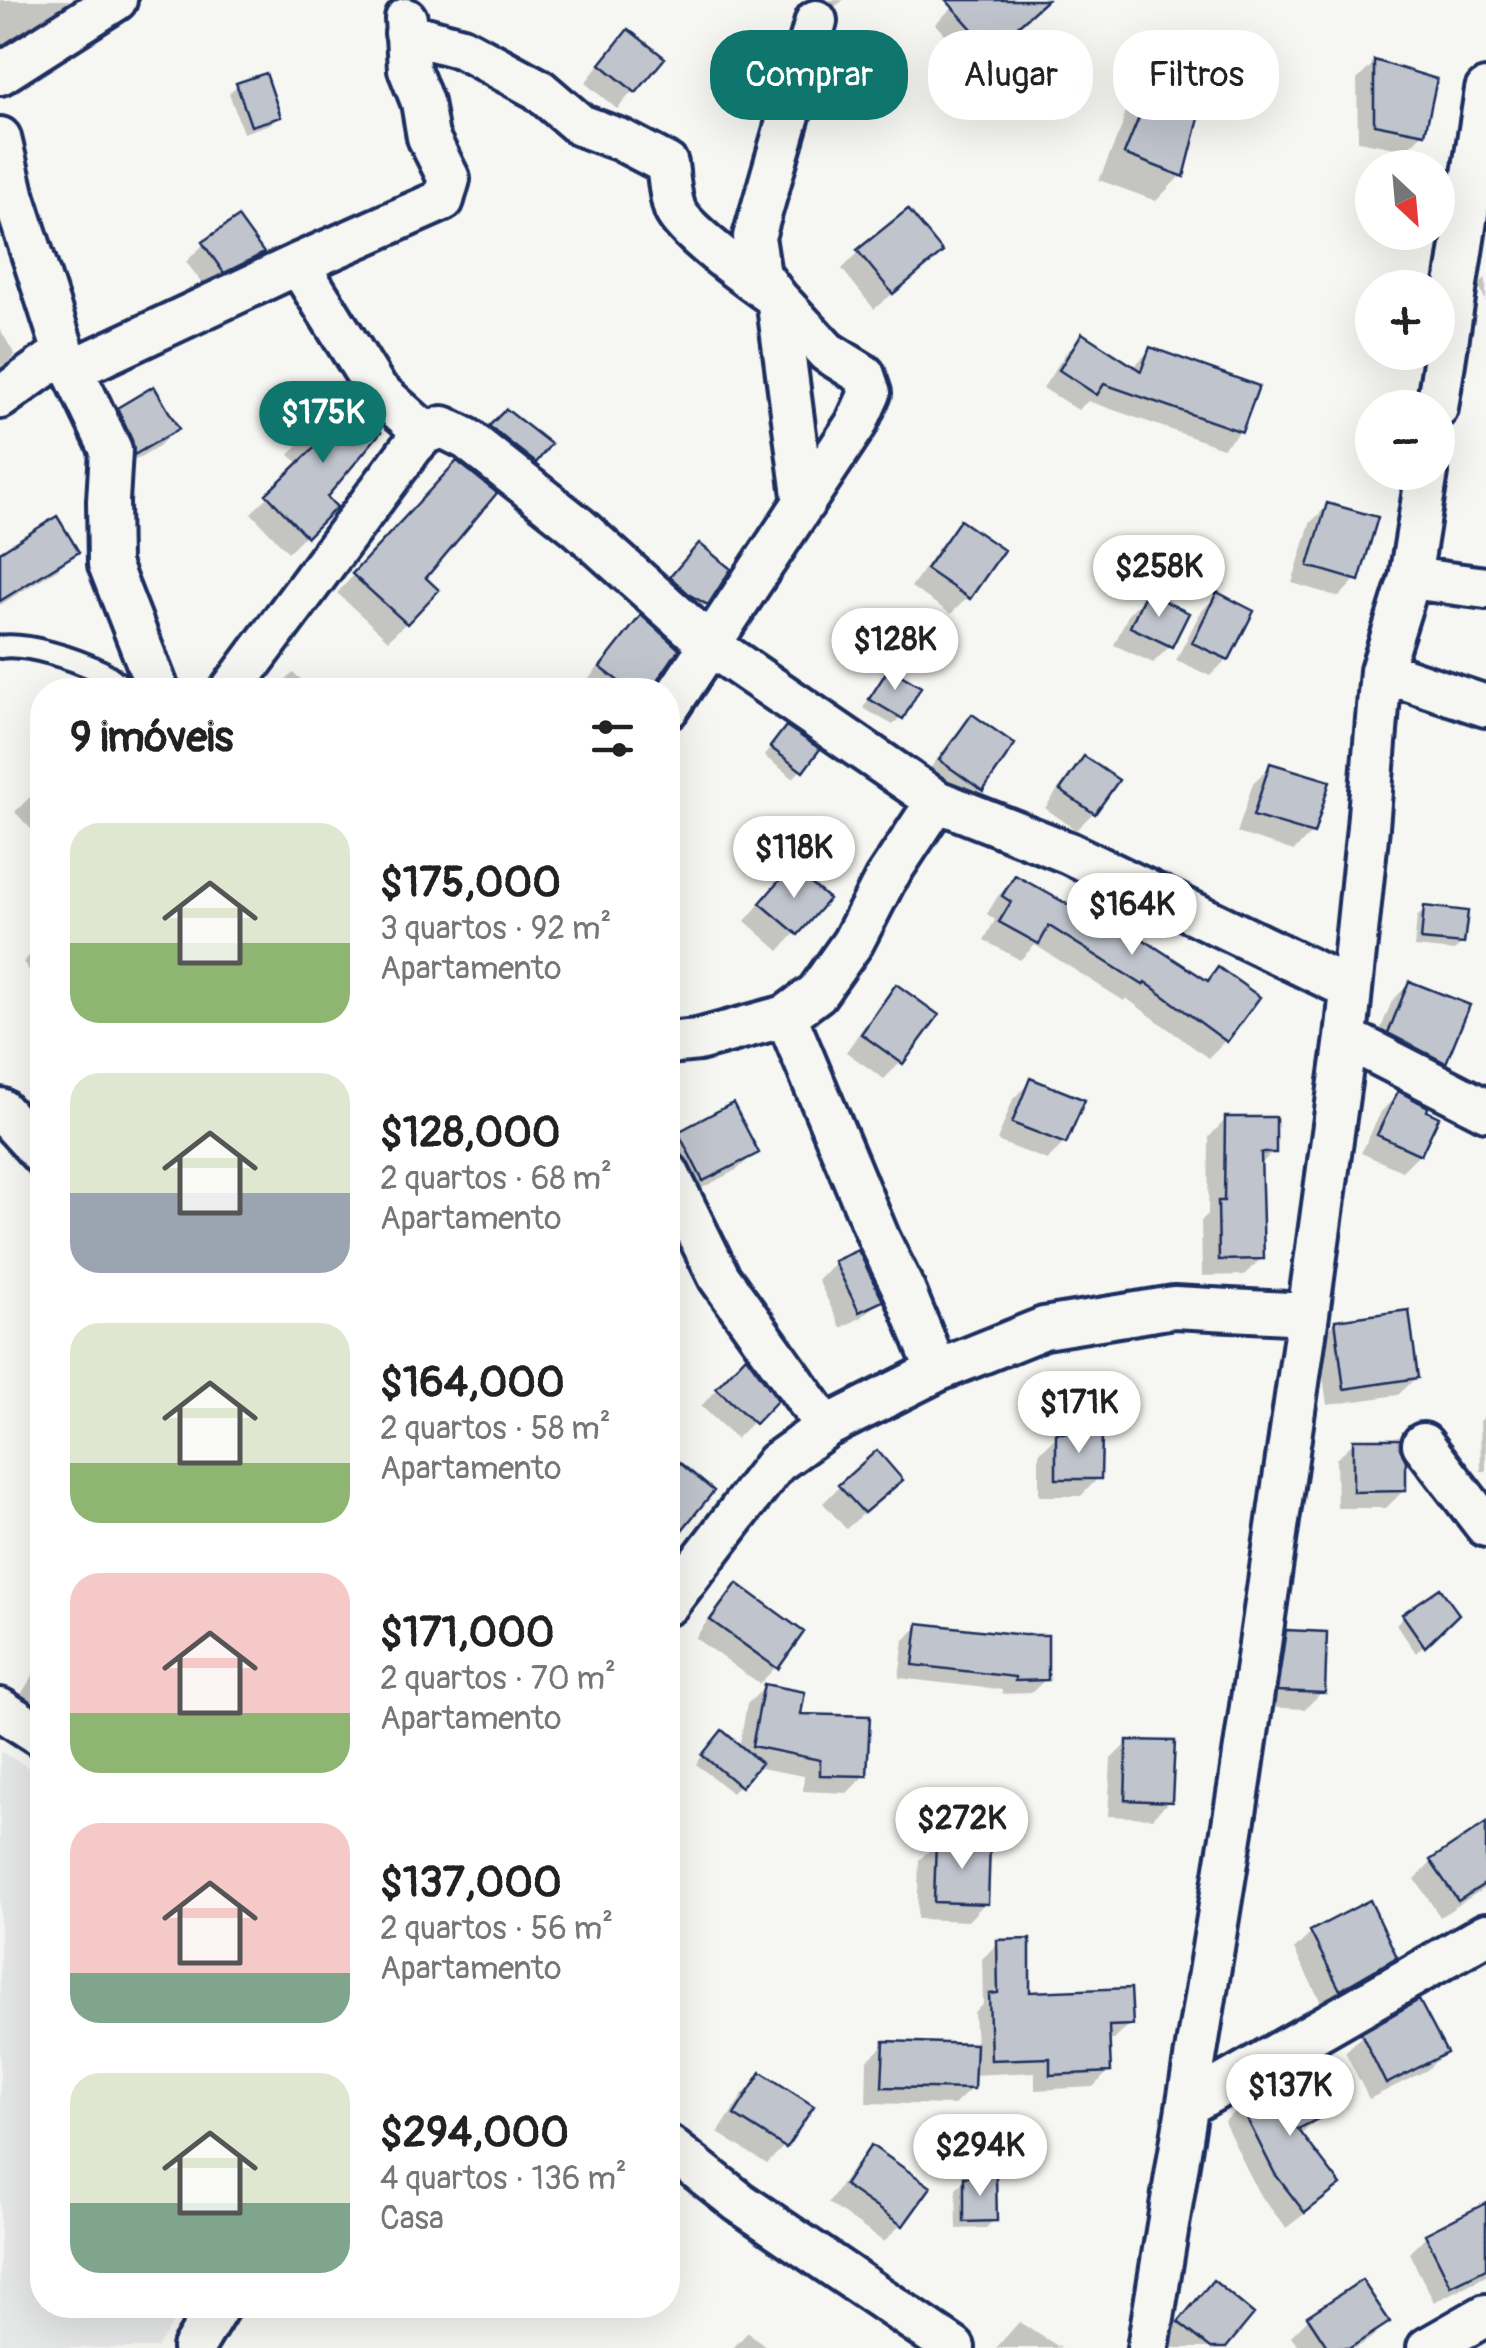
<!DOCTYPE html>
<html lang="pt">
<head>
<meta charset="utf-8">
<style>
	body { margin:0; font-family:Pangolin,sans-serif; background:#f2f2f2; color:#222; height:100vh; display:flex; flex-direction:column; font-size:38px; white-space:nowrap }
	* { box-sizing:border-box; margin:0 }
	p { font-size:32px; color:#767676 }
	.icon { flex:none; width:55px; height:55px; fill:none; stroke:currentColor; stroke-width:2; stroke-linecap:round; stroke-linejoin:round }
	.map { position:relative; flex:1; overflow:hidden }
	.panel { position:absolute; left:30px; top:678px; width:650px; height:1640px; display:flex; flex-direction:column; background:#fff; border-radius:40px; box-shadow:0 10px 40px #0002 }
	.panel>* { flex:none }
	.top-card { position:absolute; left:710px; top:30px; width:625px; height:90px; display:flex; gap:20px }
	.needle { width:65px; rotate:154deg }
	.tools { position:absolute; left:1355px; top:150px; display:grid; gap:20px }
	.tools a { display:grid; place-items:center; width:100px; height:100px; border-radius:50%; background:#fff; box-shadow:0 10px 40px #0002; font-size:50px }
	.price { position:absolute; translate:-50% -85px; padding:0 22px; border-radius:35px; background:#fff; color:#222; font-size:32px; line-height:65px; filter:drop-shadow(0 2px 5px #0008) }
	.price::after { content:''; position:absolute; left:50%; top:60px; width:30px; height:22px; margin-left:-15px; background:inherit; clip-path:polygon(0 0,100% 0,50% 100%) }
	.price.on { background:#0f766e; color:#fff }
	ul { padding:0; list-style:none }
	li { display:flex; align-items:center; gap:30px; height:250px; padding:0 40px }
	li span { display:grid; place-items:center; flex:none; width:280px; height:200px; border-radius:30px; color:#555 }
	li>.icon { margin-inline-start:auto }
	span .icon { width:120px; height:120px; fill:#fffc; stroke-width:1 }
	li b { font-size:42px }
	h2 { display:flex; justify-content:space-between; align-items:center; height:120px; padding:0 40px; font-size:42px }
	.tag { padding:0 35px; border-radius:40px; background:#fff; box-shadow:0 10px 40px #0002; font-size:35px; line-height:90px }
	.tag.on { background:#0f766e; color:#fff }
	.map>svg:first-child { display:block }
</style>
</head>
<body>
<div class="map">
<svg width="1486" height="2348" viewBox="0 0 1486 2348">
	<rect width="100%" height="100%" fill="#f6f6f2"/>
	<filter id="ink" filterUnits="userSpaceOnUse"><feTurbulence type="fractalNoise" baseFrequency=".01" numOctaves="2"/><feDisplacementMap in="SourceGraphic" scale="20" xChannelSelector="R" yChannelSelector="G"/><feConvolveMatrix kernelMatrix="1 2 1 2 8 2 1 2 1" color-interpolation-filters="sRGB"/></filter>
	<g filter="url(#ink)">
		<!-- built -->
		<path fill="#e6e7e7" d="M0 1751 42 1776V2305H184L157 2348H0Z"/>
		<!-- shadow -->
		<path fill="#0003" d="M0 0H70L56 14 2 48 0 46Z
			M829 0H844L834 7Z
			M960 0H1017L1012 30 972 65 935 24Z
			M611 50 661 59 617 109 585 83Z
			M1156 56 1181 175 1156 201 1099 180 1122 126 1130 82Z
			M1374 63 1423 133 1406 150 1358 141 1357 80Z
			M238 85 278 116 270 124 243 133 229 93Z
			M204 244 261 253 244 270 206 288 186 262Z
			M859 252H940L923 269 874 309 842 269Z
			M1486 278V302L1479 285Z
			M0 329 15 355 0 370Z
			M1082 336 1132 368 1150 350 1240 431 1223 448 1088 401 1078 410 1043 388 1065 354Z
			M338 400 324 497 334 507 288 552 251 513 301 465 289 455Z
			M119 410 176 428 159 446 118 470 101 427Z
			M506 412 548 444 517 479 474 445Z
			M440 482 422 578 406 623 388 640 337 593Z
			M1328 505 1356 579 1339 597 1292 583 1310 523Z
			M961 523 968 597 951 614 911 587 944 540Z
			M699 546 728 570 706 604 688 621 654 596Z
			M76 551 59 568 0 605V555Z
			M1147 595 1170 646 1153 663 1114 645 1129 613Z
			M1217 595 1227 659 1210 676 1176 660 1200 613Z
			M641 618 647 690H590L584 685 624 635Z
			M889 671 901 717 893 725 863 708 881 679Z
			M293 673 315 690H276Z
			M972 717 981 789 964 806 923 778 955 735Z
			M778 737 801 770 793 778 764 756Z
			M1085 759 1093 813 1076 830 1045 808 1067 777Z
			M1270 766 1312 833 1294 851 1237 833 1253 783Z
			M42 785V841L15 812Z
			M1015 878 1206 982 1218 970 1256 998 1225 1041 1208 1058 1126 998 1124 1001 1035 945 1020 960 984 940 995 920 987 914 998 896Z
			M774 887 825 900 779 951 745 921Z
			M1425 909 1462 943 1454 951 1414 947 1417 917Z
			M42 943V981L39 984 23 962Z
			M1410 983 1445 1060 1427 1078 1372 1050 1392 1001Z
			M897 988 901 1062 884 1079 846 1052 879 1005Z
			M1031 1081 1064 1143 1047 1160 997 1141 1013 1099Z
			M1398 1094 1419 1154 1402 1171 1361 1153 1381 1112Z
			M1226 1119 1273 1152 1259 1166 1262 1258 1244 1275 1202 1276 1201 1221 1208 1214 1209 1137Z
			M679 1134 756 1152 738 1169 685 1197 668 1162V1146Z
			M836 1263 880 1300 862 1317 841 1328 818 1280Z
			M1336 1322 1416 1378 1398 1395 1327 1405 1318 1340Z
			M746 1360 774 1400 736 1439 701 1406Z
			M1486 1415V1471H1481L1480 1421Z
			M1057 1436 1098 1478 1081 1496H1039V1453Z
			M1354 1442 1404 1490 1386 1508H1337L1336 1459Z
			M840 1486 883 1497 846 1529 823 1503Z
			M737 1586 776 1667 759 1684 695 1638 720 1603Z
			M1456 1613 1416 1653 1396 1624 1404 1616Z
			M919 1626 1046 1679 1031 1693 1002 1694V1690L899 1678 904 1640Z
			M1287 1633 1322 1692 1305 1709 1261 1707 1270 1650Z
			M42 1660V1719L16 1703Z
			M765 1687 865 1775 847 1793 803 1791 804 1776 755 1767 732 1793 696 1764 714 1742 739 1748 747 1704Z
			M1128 1742 1170 1800 1152 1818 1108 1816 1111 1759Z
			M1486 1828V1887L1440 1917 1415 1879 1432 1862Z
			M937 1843 985 1903 968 1921 917 1919 919 1860Z
			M1311 1933 1394 1957 1377 1974 1323 2006 1294 1950Z
			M998 1943 1028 1995 1130 2024 1114 2040H1107L1109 2071 1093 2087 1035 2090V2072L972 2075V2088L954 2105 866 2103 867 2061 885 2044 976 2046 974 2012 983 2004 982 1959Z
			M1363 2035 1444 2053 1427 2070 1369 2099 1345 2052Z
			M762 2076 784 2146 767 2164 718 2133 744 2093Z
			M1241 2105 1319 2117 1302 2134 1338 2185 1320 2202 1286 2228 1258 2192 1224 2122Z
			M872 2148 901 2224 884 2242 828 2203 854 2166Z
			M965 2180 994 2220 986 2228 957 2229 956 2188Z
			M1486 2212V2276L1434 2302 1409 2253 1426 2236Z
			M1213 2283 1223 2348H1172L1163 2340Z
			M1309 2318 1387 2322 1370 2339 1356 2348H1300L1291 2336Z
			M1019 2322 1061 2348H996Z
			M748 2332 768 2348H733Z"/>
		<!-- building -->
		<path fill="#c0c4cd" stroke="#1b2f5e" stroke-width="2.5" d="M946 0H1047L991 50Z
			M628 29 665 58 636 93 600 64Z
			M1155 53 1209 79 1184 177 1124 154 1147 98Z
			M1374 60 1437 79 1425 134 1374 124Z
			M266 73 281 117 251 126 236 83Z
			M908 209 943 252 893 294 857 250Z
			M238 217 264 253 224 273 202 242Z
			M1082 333 1141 371 1150 347 1259 386 1242 432 1104 384 1097 395 1059 370Z
			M154 386 179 429 134 455 132 440 117 408Z
			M338 397 381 432 327 497 337 507 307 537 266 494 316 446 305 437Z
			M506 409 551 444 536 463 489 426Z
			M457 461 497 493 426 578 439 590 407 624 352 574Z
			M1327 503 1378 517 1359 581 1308 566Z
			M57 516 79 552 0 601V552Z
			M960 520 1004 550 970 599 926 569Z
			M699 543 731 569 708 605 690 595 670 577Z
			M1146 592 1189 613 1172 647 1130 627Z
			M1217 592 1254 611 1229 660 1192 643Z
			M641 615 679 649 651 690H630L600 667Z
			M889 668 921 687 903 719 869 699Z
			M972 714 1015 744 983 791 939 760Z
			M786 726 820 749 803 772 770 747Z
			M1084 756 1119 780 1095 814 1060 790Z
			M1270 763 1330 781 1314 834 1253 816Z
			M791 867 829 899 798 935 760 903Z
			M1015 875 1105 925 1110 918 1208 981 1218 967 1260 997 1227 1042 1145 982 1143 985 1049 926 1039 944 999 922 1011 902 1002 896Z
			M1424 906 1468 911 1464 944 1421 940Z
			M1409 981 1470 1005 1446 1063 1388 1033Z
			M896 984 939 1015 903 1064 861 1034Z
			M1030 1078 1085 1100 1066 1144 1012 1123Z
			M1398 1091 1428 1107 1427 1111 1439 1117 1421 1155 1377 1135Z
			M733 1103 759 1153 703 1181 678 1132Z
			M1225 1117H1276V1153H1261L1264 1259 1219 1260 1218 1201H1224Z
			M858 1250 883 1301 859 1312 834 1261Z
			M1409 1310 1418 1378 1344 1389 1335 1320Z
			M746 1356 778 1400 755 1424 716 1388Z
			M1056 1433H1102L1101 1479H1056Z
			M1353 1439H1400V1448L1406 1461V1491L1353 1492Z
			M877 1450 903 1480 864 1513 838 1485Z
			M668 1453 714 1491 668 1547Z
			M737 1583 804 1632 778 1669 710 1620Z
			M1440 1588 1459 1614 1425 1647 1402 1614Z
			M918 1623 1024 1635H1048V1680L1015 1681V1677L913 1665Z
			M1286 1630 1327 1632 1325 1693 1277 1691Z
			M764 1684 805 1692 801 1714 870 1716 867 1776 820 1775V1760L752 1746Z
			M722 1730 761 1763 741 1787 702 1755Z
			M1127 1740 1175 1741 1172 1802 1125 1800Z
			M1486 1823V1883L1458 1901 1430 1860Z
			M936 1840 990 1844 988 1904 934 1902Z
			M1370 1900 1397 1957 1340 1990 1310 1931Z
			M1030 1939V1992L1131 1988 1133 2025 1109 2026 1111 2072 1050 2075V2058L991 2060 989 1994 998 1993 997 1940Z
			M1419 2000 1447 2053 1386 2084 1361 2033Z
			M884 2041 976 2044 974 2089 882 2087Z
			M1298 2070 1322 2117 1298 2129 1341 2185 1305 2213 1275 2174 1239 2103Z
			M761 2072 814 2106 786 2148 734 2115Z
			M871 2145 931 2187 903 2226 844 2185Z
			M996 2176 997 2221 964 2222V2177Z
			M1486 2203V2269L1451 2286 1425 2234Z
			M1213 2280 1254 2314 1226 2348H1211L1178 2322Z
			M1362 2280 1390 2322 1350 2348H1328L1307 2316Z"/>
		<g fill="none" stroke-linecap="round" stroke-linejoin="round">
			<!-- lane casing -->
			<g stroke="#1b2f5e" stroke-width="28">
				<path id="lane" d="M0 647C27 643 75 659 100 671 109 675 118 684 126 690"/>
			</g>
			<!-- street casing -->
			<g stroke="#1b2f5e" stroke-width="48">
				<path id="street" d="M406 33 462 48 538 89 580 125 621 140 667 164C669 178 670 197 675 210 685 232 755 283 777 298L804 503
					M0 74 116 0
					M0 138 14 198 64 352 111 450 108 501 109 564 158 690
					M298 264 376 389 425 433
					M72 370 298 264 443 200 449 179 428 137 422 102 409 69 406 19
					M0 398 64 352
					M1437 408 1486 90
					M1410 578 1486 588
					M1381 671 1486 706
					M231 690 412 447 425 433 443 427 467 439 577 526 710 645 937 801 1069 853 1351 989
					M668 708 856 424 870 393 864 375 827 352 777 298 760 275 754 237 816 21
					M786 1016 879 1239 904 1290 937 1371
					M1346 1038 1486 1110
					M668 1043 698 1040 786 1016 817 993 853 942 885 880 937 801
					M0 1109 42 1155
					M668 1173 719 1277 826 1427
					M1423 1444 1486 1526
					M668 1604 776 1463 826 1427 937 1371 1044 1328 1174 1307 1308 1314
					M0 1709 42 1736
					M1188 2105 1486 1934
					M668 2146 739 2202 954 2348
					M193 2348 219 2305
					M1148 2348 1240 1782 1308 1314 1346 1038 1368 827 1381 671 1410 578 1427 472
					M1428 2348 1486 2315"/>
			</g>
			<!-- lane -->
			<use href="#lane" stroke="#f6f6f2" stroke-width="20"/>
			<!-- street -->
			<use href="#street" stroke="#f6f6f2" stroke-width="40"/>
		</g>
	</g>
</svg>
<div class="tools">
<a><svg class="needle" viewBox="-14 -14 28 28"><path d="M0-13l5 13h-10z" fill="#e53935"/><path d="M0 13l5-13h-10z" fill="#767676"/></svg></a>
<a>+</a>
<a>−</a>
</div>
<b class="price on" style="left:323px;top:466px">$175K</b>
<b class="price" style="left:1159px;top:620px">$258K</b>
<b class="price" style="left:895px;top:693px">$128K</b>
<b class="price" style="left:794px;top:901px">$118K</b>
<b class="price" style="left:1132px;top:958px">$164K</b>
<b class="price" style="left:1079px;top:1456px">$171K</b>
<b class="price" style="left:962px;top:1872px">$272K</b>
<b class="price" style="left:1290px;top:2139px">$137K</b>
<b class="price" style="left:980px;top:2199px">$294K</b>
<div class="top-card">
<a class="tag on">Comprar</a>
<a class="tag">Alugar</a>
<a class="tag">Filtros</a>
</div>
<section class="panel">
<h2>9 imóveis<svg class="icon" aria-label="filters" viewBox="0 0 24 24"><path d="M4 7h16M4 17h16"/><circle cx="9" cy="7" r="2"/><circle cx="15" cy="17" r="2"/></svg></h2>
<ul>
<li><span style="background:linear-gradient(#dfe7d0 60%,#8fb573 0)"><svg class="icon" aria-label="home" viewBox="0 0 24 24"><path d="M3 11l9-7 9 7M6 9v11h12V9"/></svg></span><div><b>$175,000</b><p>3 quartos · 92 m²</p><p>Apartamento</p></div></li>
<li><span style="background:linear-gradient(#dfe7d0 60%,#9aa5b1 0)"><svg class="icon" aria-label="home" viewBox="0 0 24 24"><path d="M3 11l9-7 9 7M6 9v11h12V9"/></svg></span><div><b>$128,000</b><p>2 quartos · 68 m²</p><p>Apartamento</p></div></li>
<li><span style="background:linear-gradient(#dfe7d0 70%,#8fb573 0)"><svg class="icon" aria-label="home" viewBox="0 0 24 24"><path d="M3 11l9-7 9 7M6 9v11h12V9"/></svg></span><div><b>$164,000</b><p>2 quartos · 58 m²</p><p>Apartamento</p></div></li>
<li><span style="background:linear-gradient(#f6c9c9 70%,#8fb573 0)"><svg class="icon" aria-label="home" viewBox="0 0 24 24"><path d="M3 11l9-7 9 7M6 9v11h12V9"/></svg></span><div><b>$171,000</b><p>2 quartos · 70 m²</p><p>Apartamento</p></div></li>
<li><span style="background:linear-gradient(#f6c9c9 75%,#7fa58c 0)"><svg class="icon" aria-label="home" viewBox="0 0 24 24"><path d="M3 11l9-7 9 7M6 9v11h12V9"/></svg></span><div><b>$137,000</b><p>2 quartos · 56 m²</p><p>Apartamento</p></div></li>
<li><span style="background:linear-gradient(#dfe7d0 65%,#7fa58c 0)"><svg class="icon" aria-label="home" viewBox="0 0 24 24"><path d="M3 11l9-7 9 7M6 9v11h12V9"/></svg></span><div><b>$294,000</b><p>4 quartos · 136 m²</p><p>Casa</p></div></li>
</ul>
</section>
</div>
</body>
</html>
